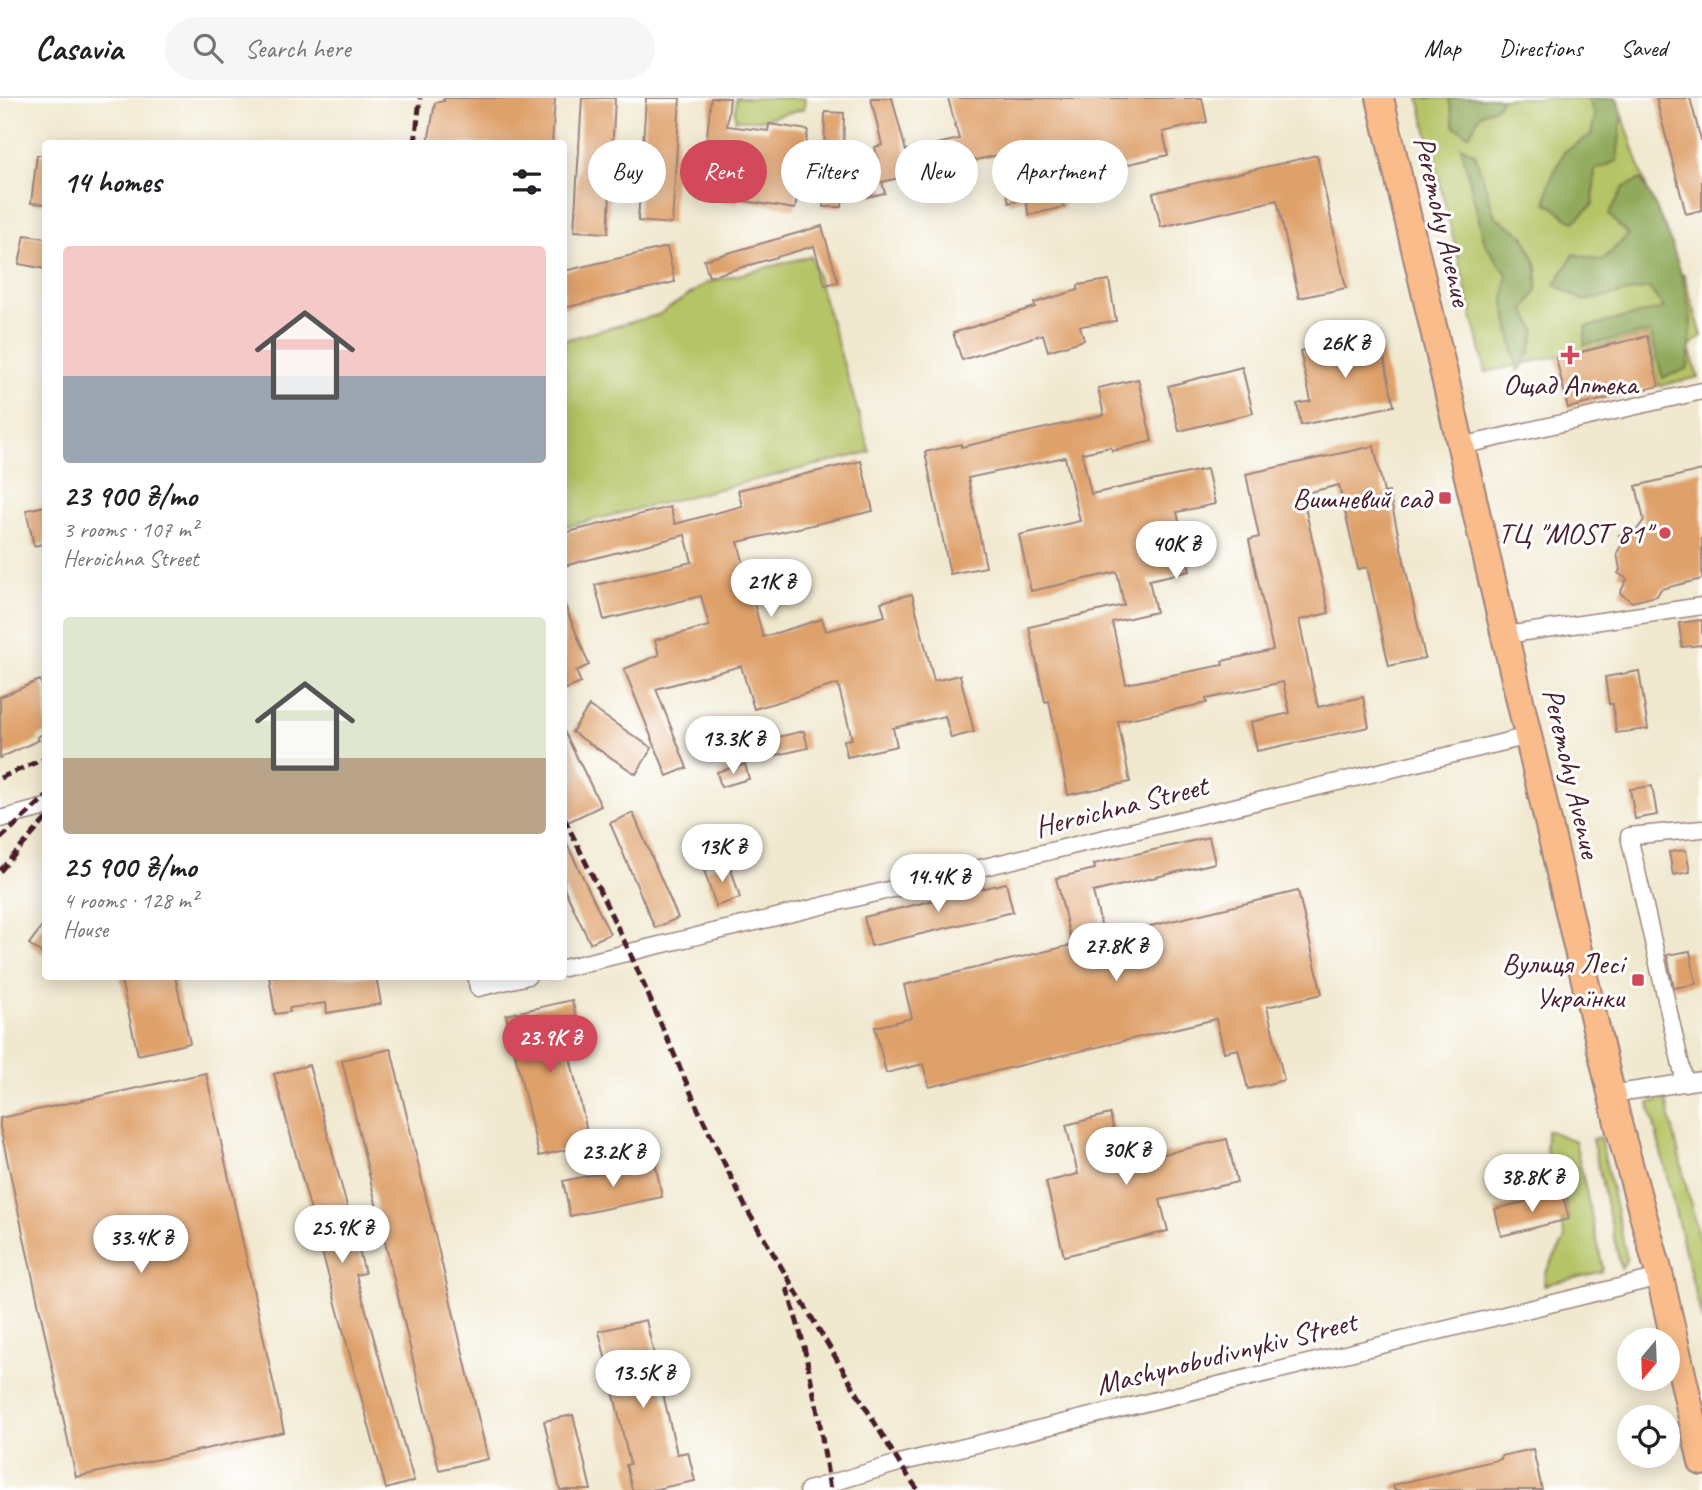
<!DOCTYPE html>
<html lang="en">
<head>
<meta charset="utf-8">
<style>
	body { margin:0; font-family:Caveat,sans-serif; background:#f6f6f6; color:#202124; height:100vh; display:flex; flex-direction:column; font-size:26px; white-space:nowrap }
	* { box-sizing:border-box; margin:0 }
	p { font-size:23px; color:#757577 }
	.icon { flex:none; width:38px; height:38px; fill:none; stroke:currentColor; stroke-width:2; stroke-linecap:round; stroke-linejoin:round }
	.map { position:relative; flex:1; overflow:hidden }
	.sheet { position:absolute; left:42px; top:42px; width:525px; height:840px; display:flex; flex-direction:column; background:#fff; border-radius:7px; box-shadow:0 4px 18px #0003 }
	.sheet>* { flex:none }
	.guide { position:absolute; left:588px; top:42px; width:665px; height:63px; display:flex; gap:14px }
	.needle { width:46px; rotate:199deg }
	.tools { position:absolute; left:1617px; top:1230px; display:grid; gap:14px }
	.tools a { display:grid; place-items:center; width:63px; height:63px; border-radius:50%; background:#fff; box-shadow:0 4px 18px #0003; font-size:35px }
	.price { position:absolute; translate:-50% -60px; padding:0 16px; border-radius:24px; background:#fff; color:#222; font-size:23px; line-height:46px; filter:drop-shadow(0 2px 4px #0008) }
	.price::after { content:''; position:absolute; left:50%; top:42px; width:21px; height:16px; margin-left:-10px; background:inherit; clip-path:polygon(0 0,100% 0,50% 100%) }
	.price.selected { background:#d1495b; color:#fff }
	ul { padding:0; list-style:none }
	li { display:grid; align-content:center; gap:14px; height:371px; padding:0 21px }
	li span { display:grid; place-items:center; height:217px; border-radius:7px; color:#555 }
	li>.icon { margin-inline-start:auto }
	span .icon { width:126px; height:126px; fill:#fffc; stroke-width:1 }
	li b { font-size:30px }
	h2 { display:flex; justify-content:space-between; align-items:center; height:84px; padding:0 21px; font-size:30px }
	.tag { padding:0 24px; border-radius:32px; background:#fff; box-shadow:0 4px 18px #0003; font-size:24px; line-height:63px }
	.tag.selected { background:#d1495b; color:#fff }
	header { display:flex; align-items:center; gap:42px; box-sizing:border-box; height:98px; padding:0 35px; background:#fff; border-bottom:2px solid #e0e0e0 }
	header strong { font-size:33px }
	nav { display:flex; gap:38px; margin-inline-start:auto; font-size:24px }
	.search { width:490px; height:63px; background:#f6f6f6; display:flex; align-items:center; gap:18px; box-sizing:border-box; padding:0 24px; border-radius:38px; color:#757577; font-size:26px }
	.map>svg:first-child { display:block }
</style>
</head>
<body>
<header>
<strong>Casavia</strong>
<div class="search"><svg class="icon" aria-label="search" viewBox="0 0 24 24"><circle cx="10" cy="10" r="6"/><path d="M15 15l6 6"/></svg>Search here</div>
<nav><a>Map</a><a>Directions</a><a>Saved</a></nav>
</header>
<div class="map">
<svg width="1702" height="1392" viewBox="0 0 1702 1392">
	<rect width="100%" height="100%" fill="#fff"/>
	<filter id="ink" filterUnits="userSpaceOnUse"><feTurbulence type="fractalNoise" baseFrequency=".0143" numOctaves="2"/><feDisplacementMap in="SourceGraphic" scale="14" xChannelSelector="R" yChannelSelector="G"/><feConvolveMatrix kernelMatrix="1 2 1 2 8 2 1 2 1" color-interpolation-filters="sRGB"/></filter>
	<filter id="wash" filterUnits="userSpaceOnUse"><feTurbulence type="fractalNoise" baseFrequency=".00686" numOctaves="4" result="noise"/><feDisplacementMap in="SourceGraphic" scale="28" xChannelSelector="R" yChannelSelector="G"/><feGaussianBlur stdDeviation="1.57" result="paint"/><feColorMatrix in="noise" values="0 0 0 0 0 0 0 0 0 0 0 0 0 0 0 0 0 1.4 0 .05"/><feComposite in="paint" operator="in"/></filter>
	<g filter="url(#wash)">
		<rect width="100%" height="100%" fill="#f0e8cf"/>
		<!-- green -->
		<path fill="#b5c466" stroke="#807248" stroke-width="2" d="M736 0H805L804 11 760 22H735Z
			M1419 0H1617L1674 173 1684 177 1702 238 1689 249 1698 279 1659 288 1647 238 1486 274Z
			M811 158 870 354 564 429V242L658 217 707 185Z
			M1666 1002 1702 1154V1223L1649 1005Z
			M1547 1032 1575 1043 1603 1170 1601 1174 1544 1187 1545 1175 1565 1141 1561 1123 1569 1121 1563 1095 1556 1096 1546 1050Z
			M1600 1039 1627 1160 1621 1171 1592 1041Z"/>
		<!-- forest -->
		<path fill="#90aa5b" stroke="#6d6443" stroke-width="2" d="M1449 0H1502L1498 7 1480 17 1469 37 1454 28Z
			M1588 0H1616L1622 17 1617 63 1595 72 1593 106 1574 124 1546 104 1550 83 1564 54 1591 37 1595 18Z
			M1461 48 1475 56 1495 118 1524 138 1537 168V192L1525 212 1536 233 1530 254 1518 275 1504 205 1507 176 1485 146Z
			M1641 81C1663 119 1683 171 1690 215 1693 232 1689 252 1688 270L1663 280 1650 234 1584 247 1586 229 1664 210 1649 190 1584 203 1555 187 1574 156 1602 163 1628 137 1609 117 1623 90Z"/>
		<g id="blocks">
			<!-- building -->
			<path fill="#dfa16a" d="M444 0H555L552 46H434L428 44 435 5 444 3Z
				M582 0H615L608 135 574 133Z
				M646 0H680L672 126 638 123Z
				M711 0H730L727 28 768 33 769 26 808 32 795 111 738 102V105L700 102Z
				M871 0H892L906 53 959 41 948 0H1202L1207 24 1163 34 1168 57 1116 69 1118 78 1060 90 1064 109 1029 117 1025 101 1009 105 998 57 882 84 885 95 867 99 859 66 878 62 875 49 882 47Z
				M1656 0H1690L1702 46V112L1686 116Z
				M825 14 844 15 842 109H823Z
				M37 57H46V106L31 105Z
				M1317 57 1346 190 1299 200 1277 102 1161 129 1153 95Z
				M822 128 838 184 825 187 814 148 709 179 704 162Z
				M25 137 46 140V171L19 166Z
				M667 149 675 184 564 210V173Z
				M1109 182 1116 223 1080 228 1084 242 1048 253 1043 236 962 262 953 235 1035 209 1034 205 1078 192V187Z
				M1379 236 1394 308 1301 327 1297 306 1311 303 1300 253Z
				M1647 238 1659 288 1568 310 1556 260Z
				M1242 269 1253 315 1179 333 1168 288Z
				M1138 281 1152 343 1112 353 1111 349 1082 355 1091 396 1207 371 1215 406 1177 414 1190 473 1149 482 1156 514 1112 524 1126 586 1223 567 1222 563 1273 552 1249 442 1259 439 1246 376 1374 348 1384 395 1389 394 1425 560 1389 568 1367 469 1358 471 1339 387 1302 396 1329 515 1299 522 1318 609 1363 599 1369 629 1257 653 1251 624 1290 615 1283 584 1206 601 1207 605 1118 623 1130 684 1068 697 1049 603 1045 604 1029 529 1124 507 1117 474 1031 493 1019 437 1080 423 1065 359 968 380 986 469 950 476 925 354 961 346V349L1104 317 1098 290Z
				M861 363 873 413 738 444 763 539 822 521 826 533 885 518 881 504 912 496 934 583 960 577 974 634 951 640 945 618 893 630 897 648 847 659 844 642 852 641 838 586 754 611 741 568 656 591 687 670 667 678 624 571 659 557 655 542 709 528 701 498 604 522 595 487 692 464 685 437 564 468V435L670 409 675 426 742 408 738 392Z
				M1702 372V481L1661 491 1657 498 1632 504 1620 495 1627 481 1618 475 1620 472 1617 455 1621 448 1619 437 1636 433 1644 422 1636 388Z
				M46 408V445L34 448 26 412Z
				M564 505 589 567 576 573 581 585 564 592Z
				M1702 522V547L1682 549 1679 525Z
				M1639 573 1648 631 1616 635 1613 606H1609L1605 579Z
				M40 582 46 597V635L37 639 39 642 0 660V599Z
				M589 608 652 650 636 676 572 634Z
				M564 633 601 708 564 726Z
				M804 633 808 650 755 662 752 645Z
				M745 666 749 681 721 689 717 674Z
				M1652 688 1657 717 1635 721 1630 691Z
				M633 715 678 820 655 830 610 725Z
				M1209 739 1215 765 1093 794 1104 839 1298 793 1322 896 1267 909 1284 982 1248 991 1238 951 1224 954 1216 921 929 989 923 966 886 975 875 929 912 920 904 887 1072 847 1056 780 1095 771 1094 766Z
				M564 740 610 836 590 845 564 790Z
				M1686 752 1690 774 1673 777 1669 754Z
				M729 764 740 800 716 808 704 772Z
				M1006 785 1013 814 871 848 864 819Z
				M46 823V858L29 846Z
				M1690 853 1696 886 1674 890 1667 857Z
				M120 878H175L190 945 138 957Z
				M269 878H376L381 906 327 915 326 905 289 910 290 914 275 916Z
				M572 902 581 938 566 942 590 1046 539 1058 506 917Z
				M391 951 488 1361 439 1372 342 962Z
				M309 967 365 1175 356 1177 414 1383 386 1391 274 976Z
				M206 975 284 1334 76 1379 0 1029V1020Z
				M1110 1016 1122 1066 1227 1041 1237 1084 1160 1102 1168 1133 1064 1158 1046 1084 1078 1076 1066 1027Z
				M655 1064 662 1099 570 1118 563 1083Z
				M1562 1095 1569 1121 1501 1138 1495 1111Z
				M646 1222 677 1356 688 1354 695 1383 651 1392H632L626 1367 630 1366 599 1233Z
				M573 1317 587 1375 591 1392H560L544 1323Z
				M1533 1351 1542 1392H1394L1393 1387 1501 1361V1358Z"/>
		</g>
	</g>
	<g filter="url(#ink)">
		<use href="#blocks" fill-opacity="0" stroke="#9d847d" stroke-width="2"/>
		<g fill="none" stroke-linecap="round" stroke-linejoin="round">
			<!-- minor casing -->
			<g stroke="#9d847d" stroke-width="19">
				<path id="minor" d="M1461 348 1702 293
					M1506 537 1702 508
					M0 721 46 709
					M564 870 1529 638
					M476 878 478 890 528 878
					M1685 985 1629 738 1702 731
					M1612 996 1702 982
					M808 1392 899 1365 1660 1179"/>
			</g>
			<!-- primary casing -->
			<g stroke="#9d847d" stroke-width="30">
				<path id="primary" d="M1380 0 1619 1029 1660 1179 1702 1364"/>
			</g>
			<!-- minor -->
			<use href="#minor" stroke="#fff" stroke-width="16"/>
			<!-- primary -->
			<use href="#primary" stroke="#f9bc8a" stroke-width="26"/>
			<!-- rail -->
			<path stroke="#4a1f2b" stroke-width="5" stroke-dasharray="10 5" stroke-linecap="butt" d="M415 46 420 0
				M0 680 46 660
				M564 720 630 855 698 1011 747 1112 899 1365 918 1392
				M0 741 46 699
				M0 773 46 721
				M787 1190 803 1244 819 1320 830 1392"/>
		</g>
	</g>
	<!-- markers -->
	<g fill="#d1495b" stroke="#fff" stroke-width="2.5">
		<path d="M1566.5 246.5h7v7h7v7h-7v7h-7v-7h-7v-7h7z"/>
		<rect x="1438" y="393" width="14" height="14" rx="3.5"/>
		<circle cx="1665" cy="435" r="7"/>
		<rect x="1631" y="875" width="14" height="14" rx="3.5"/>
	</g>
	<g text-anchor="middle" stroke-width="6" stroke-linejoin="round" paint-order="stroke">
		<!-- street labels -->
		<g font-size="30" fill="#4a1f2b" stroke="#fff">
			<text transform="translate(1443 123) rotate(77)" y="10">Peremohy Avenue</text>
			<text transform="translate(1572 675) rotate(77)" y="10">Peremohy Avenue</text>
			<text transform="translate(1121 708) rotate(-14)" y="10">Heroichna Street</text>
			<text transform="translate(1226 1255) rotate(-14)" y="10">Mashynobudivnykiv Street</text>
		</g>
		<!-- poi labels -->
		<g font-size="30" fill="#4a1f2b" stroke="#fff" text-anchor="end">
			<text x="1570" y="296" text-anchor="middle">Ощад Аптека</text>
			<text x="1431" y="410">Вишневий сад</text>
			<text x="1651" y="445">ТЦ "MOST 81"</text>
			<text x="1624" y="875">Вулиця Лесі<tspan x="1624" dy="34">Українки</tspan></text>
		</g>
	</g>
</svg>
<div class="tools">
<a><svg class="needle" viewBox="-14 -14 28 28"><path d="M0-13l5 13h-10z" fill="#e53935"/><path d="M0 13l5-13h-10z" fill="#757577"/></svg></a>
<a><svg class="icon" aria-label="locate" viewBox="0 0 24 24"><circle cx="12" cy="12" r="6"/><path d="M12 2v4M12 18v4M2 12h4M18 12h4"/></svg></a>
</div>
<b class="price" style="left:1345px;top:282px">26K ₴</b>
<b class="price" style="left:1176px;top:483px">40K ₴</b>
<b class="price" style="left:771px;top:521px">21K ₴</b>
<b class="price" style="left:733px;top:678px">13.3K ₴</b>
<b class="price" style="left:722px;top:786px">13K ₴</b>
<b class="price" style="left:938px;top:816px">14.4K ₴</b>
<b class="price" style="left:1116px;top:885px">27.8K ₴</b>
<b class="price selected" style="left:550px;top:977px">23.9K ₴</b>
<b class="price" style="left:1126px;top:1089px">30K ₴</b>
<b class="price" style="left:613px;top:1091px">23.2K ₴</b>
<b class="price" style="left:1532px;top:1116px">38.8K ₴</b>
<b class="price" style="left:342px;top:1167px">25.9K ₴</b>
<b class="price" style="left:141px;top:1177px">33.4K ₴</b>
<b class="price" style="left:643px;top:1312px">13.5K ₴</b>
<div class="guide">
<a class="tag">Buy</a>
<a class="tag selected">Rent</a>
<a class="tag">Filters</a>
<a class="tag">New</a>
<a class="tag">Apartment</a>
</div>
<section class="sheet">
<h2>14 homes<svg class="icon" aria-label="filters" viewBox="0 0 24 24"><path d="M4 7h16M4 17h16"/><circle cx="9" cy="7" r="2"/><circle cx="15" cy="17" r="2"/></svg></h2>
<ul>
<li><span style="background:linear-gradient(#f6c9c9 60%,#9aa5b1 0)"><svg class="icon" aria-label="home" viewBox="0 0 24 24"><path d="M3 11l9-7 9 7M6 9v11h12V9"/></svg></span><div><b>23 900 ₴/mo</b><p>3 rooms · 107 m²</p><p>Heroichna Street</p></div></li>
<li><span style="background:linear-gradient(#dfe7d0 65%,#b9a48a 0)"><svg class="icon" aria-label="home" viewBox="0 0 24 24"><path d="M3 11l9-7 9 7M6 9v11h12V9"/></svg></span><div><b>25 900 ₴/mo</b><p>4 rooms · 128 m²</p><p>House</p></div></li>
</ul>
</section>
</div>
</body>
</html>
